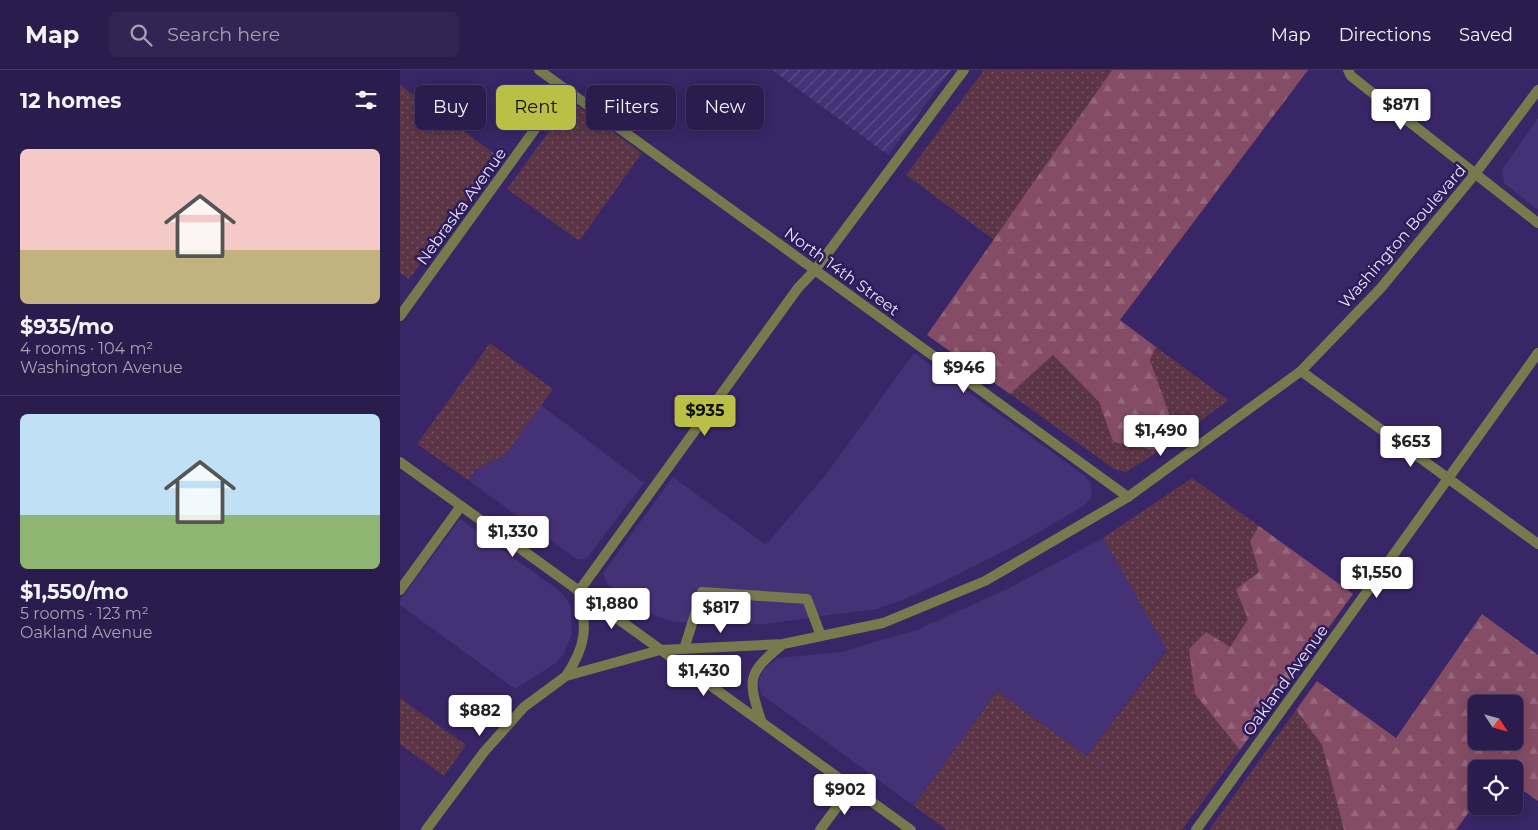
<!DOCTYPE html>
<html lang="en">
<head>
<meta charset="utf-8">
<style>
	body { margin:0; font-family:Montserrat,sans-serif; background:#322553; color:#f1f3f6; height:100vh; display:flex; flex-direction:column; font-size:19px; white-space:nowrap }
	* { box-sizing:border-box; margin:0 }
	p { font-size:16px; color:#a5a1b5 }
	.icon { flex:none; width:28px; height:28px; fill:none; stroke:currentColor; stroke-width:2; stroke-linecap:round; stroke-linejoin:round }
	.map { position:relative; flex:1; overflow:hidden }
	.side { display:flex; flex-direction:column; background:#2a1c4c; width:400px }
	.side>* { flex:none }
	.hud { position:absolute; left:15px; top:15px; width:475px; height:45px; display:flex; gap:10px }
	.needle { width:32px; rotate:126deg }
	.tools { position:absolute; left:1068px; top:625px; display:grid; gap:10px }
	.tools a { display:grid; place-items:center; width:55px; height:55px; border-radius:8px; background:#2a1c4c; box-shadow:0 2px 12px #0003,0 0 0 1px #463a64; font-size:25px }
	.price { position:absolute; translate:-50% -42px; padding:0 11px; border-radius:5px; background:#fff; color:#222; font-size:16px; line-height:32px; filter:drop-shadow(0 1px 2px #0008) }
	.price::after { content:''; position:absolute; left:50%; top:30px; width:15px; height:11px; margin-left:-8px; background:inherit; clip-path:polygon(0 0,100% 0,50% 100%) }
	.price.current { background:#bac045; color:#111 }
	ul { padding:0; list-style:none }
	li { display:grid; align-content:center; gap:10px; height:265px; padding:0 20px }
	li+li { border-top:1px solid #463a64 }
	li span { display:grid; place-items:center; height:155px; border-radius:8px; color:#555 }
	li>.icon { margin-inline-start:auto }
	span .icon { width:90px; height:90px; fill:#fffc; stroke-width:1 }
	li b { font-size:21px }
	h2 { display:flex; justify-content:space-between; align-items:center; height:60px; padding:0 20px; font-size:21px }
	.chip { padding:0 18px; border-radius:8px; background:#2a1c4c; box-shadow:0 2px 12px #0003,0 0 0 1px #463a64; font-size:18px; line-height:45px }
	.chip.current { background:#bac045; color:#111 }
	header { display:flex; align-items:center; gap:30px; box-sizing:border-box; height:70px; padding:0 25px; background:#2a1c4c; border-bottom:1px solid #463a64 }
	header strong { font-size:24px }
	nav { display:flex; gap:28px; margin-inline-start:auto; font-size:18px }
	.search { width:350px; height:45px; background:#322553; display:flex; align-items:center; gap:12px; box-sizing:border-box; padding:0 18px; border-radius:8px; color:#a5a1b5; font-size:19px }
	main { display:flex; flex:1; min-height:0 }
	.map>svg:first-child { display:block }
</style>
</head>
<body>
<header>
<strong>Map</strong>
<div class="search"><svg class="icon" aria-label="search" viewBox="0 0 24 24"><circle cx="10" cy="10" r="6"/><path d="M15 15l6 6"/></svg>Search here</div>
<nav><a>Map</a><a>Directions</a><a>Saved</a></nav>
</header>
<main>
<section class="side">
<h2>12 homes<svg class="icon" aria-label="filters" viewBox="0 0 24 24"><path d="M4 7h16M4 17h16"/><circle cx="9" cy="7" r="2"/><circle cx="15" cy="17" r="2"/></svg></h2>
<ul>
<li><span style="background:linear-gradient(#f6c9c9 65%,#c2b280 0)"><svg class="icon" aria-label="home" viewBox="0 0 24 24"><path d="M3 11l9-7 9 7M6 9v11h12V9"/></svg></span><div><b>$935/mo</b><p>4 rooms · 104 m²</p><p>Washington Avenue</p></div></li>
<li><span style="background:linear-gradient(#bfe0f5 65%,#8fb573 0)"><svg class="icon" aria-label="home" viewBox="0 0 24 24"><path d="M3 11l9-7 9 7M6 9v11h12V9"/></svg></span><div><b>$1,550/mo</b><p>5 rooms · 123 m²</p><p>Oakland Avenue</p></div></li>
</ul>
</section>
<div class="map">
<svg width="1138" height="760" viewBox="0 0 1138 760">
	<defs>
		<pattern id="industrial-furrows" width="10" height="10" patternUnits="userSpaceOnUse" patternTransform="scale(1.25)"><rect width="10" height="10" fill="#453176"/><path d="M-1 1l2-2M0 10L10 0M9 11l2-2" fill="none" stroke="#604f8a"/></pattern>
		<pattern id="grass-dots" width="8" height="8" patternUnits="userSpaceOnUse" patternTransform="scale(1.25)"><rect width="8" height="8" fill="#5b3546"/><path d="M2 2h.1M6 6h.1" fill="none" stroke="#735262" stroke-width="1.8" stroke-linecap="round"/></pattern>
		<pattern id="forest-firs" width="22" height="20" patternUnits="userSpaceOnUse" patternTransform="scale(1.25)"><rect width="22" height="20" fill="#844c65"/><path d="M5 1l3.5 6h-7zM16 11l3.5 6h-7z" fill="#95667c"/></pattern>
	</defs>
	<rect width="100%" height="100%" fill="#382666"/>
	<!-- built -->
	<path fill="#453176" d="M1138 48V140L1104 113 1102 100Z
		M514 283 684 405 691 414 692 426 685 435 622 472 553 507 505 529 477 539 364 554 319 555 273 552 253 545 206 513 203 503 273 407 366 475 427 403Z
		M141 335 244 413 187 488 178 490 68 410 77 399 105 385Z
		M60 449 161 522 171 536 172 564 164 584 156 593 115 619 0 535V530Z
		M703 468 767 579 687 686 597 621 514 736 361 624 358 611 364 599 377 588 441 582 517 560 609 518Z"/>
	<!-- industrial -->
	<path fill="url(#industrial-furrows)" d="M372 0H551L488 85Z"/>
	<!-- grass -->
	<path fill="url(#grass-dots)" d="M584 0H712L594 170 506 105Z
		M0 15 99 87 9 209 0 203Z
		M171 36 179 37 242 83 179 171 107 119 166 38Z
		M90 273 153 319 105 385 77 399 68 410 17 374Z
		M756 277 828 330 778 369 750 290Z
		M653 285 699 332 713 372 759 381 726 402 714 399 610 324Z
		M792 408 859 456 850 471 859 502 836 519 849 549 795 624 840 680 782 760H547L514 736 597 621 687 686 767 580 703 468Z
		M0 628 66 675 44 706 0 674Z
		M896 640 922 675 944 760H809Z"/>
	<!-- forest -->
	<path fill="url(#forest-firs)" fill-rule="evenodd" d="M712 0H908L720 250 756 277 750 290 778 369 759 381 713 372 699 332 653 285 610 324 527 265Z
		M859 456 953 524 840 680 795 624 789 579 806 562 830 577 848 549 836 519 859 502 850 471Z
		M1082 544 1138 585V731L1114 714V699H1076V732L1056 760H944L922 675 896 640 917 611 996 668ZM1076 634H1114V671H1076Z"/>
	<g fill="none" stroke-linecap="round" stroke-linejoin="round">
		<!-- service -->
		<path stroke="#767a4d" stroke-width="10" d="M0 520 61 436
			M284 579 302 522 407 529 421 566"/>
		<!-- minor -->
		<path stroke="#767a4d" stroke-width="10" d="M139 0 728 427
			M948 0 951 6 1138 153
			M0 246 164 19
			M901 301 1138 474
			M179 521 398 218 415 200 564 0
			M420 760 451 718
			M796 760 1138 283"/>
		<!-- tertiary -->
		<path stroke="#767a4d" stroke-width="10" d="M0 392 511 760
			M166 606C187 575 187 557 179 521
			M362 653C347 609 347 603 383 574
			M26 760 84 682 124 637 166 606 260 580 383 574 483 553 585 511 728 427 901 301 980 219 1075 104 1138 20"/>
	</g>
	<g text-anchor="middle" stroke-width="5" stroke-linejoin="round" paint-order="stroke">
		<!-- street labels -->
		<g font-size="16" fill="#e6e2fa" stroke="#2e1b5a">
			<text transform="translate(61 136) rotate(-54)" y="6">Nebraska Avenue</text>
			<text transform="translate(1002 166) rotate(-49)" y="6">Washington Boulevard</text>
			<text transform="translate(442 201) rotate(36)" y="6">North 14th Street</text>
			<text transform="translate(885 610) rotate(-54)" y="6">Oakland Avenue</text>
		</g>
	</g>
</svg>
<div class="tools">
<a><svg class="needle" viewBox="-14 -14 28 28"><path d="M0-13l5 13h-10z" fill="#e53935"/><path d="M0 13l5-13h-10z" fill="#a5a1b5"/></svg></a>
<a><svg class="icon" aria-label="locate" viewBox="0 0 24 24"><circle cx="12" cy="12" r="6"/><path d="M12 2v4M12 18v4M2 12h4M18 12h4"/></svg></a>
</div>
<b class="price" style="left:1001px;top:61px">$871</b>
<b class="price" style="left:564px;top:324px">$946</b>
<b class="price current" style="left:305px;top:367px">$935</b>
<b class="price" style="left:761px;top:387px">$1,490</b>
<b class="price" style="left:1011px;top:398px">$653</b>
<b class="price" style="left:113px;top:488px">$1,330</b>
<b class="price" style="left:977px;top:529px">$1,550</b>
<b class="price" style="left:212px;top:560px">$1,880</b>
<b class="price" style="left:321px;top:564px">$817</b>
<b class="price" style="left:304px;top:627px">$1,430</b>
<b class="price" style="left:80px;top:667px">$882</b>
<b class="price" style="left:445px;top:746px">$902</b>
<div class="hud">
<a class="chip">Buy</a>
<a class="chip current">Rent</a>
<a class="chip">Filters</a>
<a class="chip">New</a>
</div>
</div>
</main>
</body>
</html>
